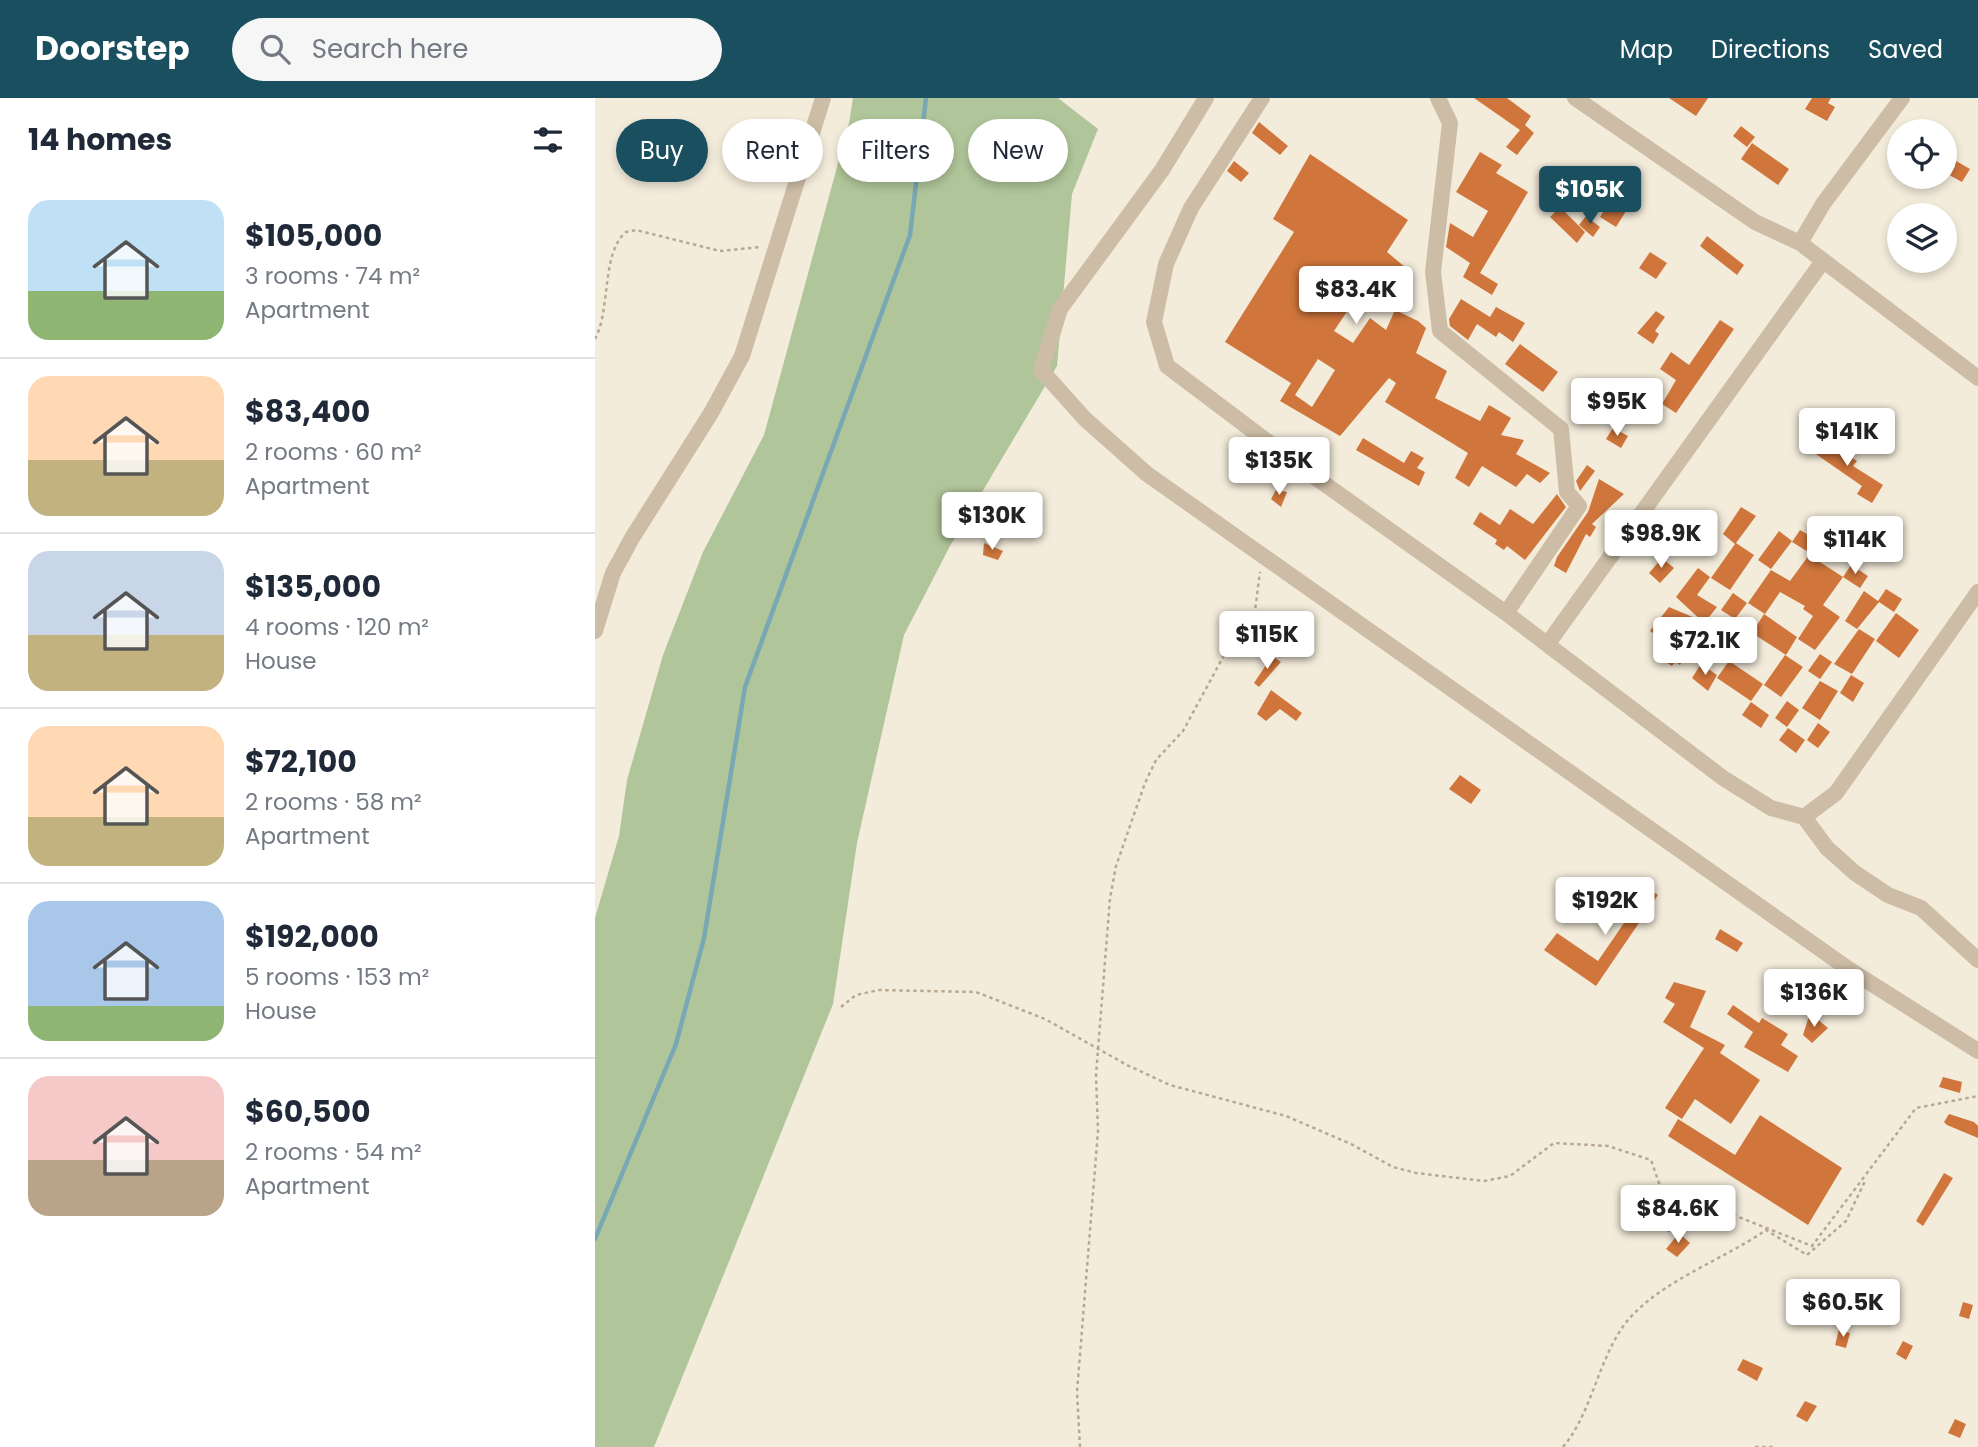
<!DOCTYPE html>
<html lang="en">
<head>
<meta charset="utf-8">
<style>
	body { margin:0; font-family:Poppins,sans-serif; background:#f6f6f7; color:#1f2937; height:100vh; display:flex; flex-direction:column; font-size:26px; white-space:nowrap }
	* { box-sizing:border-box; margin:0 }
	p { font-size:23px; color:#747a83 }
	.icon { flex:none; width:38px; height:38px; fill:none; stroke:currentColor; stroke-width:2; stroke-linecap:round; stroke-linejoin:round }
	.map { position:relative; flex:1; overflow:hidden }
	.panel { display:flex; flex-direction:column; background:#fff; width:595px }
	.panel>* { flex:none }
	.top-card { position:absolute; left:21px; top:21px; width:665px; height:63px; display:flex; gap:14px }
	.fabs { position:absolute; left:1292px; top:21px; display:grid; gap:14px }
	.fabs a { display:grid; place-items:center; width:70px; height:70px; border-radius:50%; background:#fff; box-shadow:0 4px 10px #0003; font-size:35px }
	.price { position:absolute; translate:-50% -60px; padding:0 16px; border-radius:7px; background:#fff; color:#222; font-size:23px; line-height:46px; filter:drop-shadow(0 2px 4px #0008) }
	.price::after { content:''; position:absolute; left:50%; top:42px; width:21px; height:16px; margin-left:-10px; background:inherit; clip-path:polygon(0 0,100% 0,50% 100%) }
	.price.on { background:#194f5e; color:#fff }
	ul { padding:0; list-style:none }
	li { display:flex; align-items:center; gap:21px; height:175px; padding:0 28px }
	li+li { border-top:2px solid #e0e1e3 }
	li span { display:grid; place-items:center; flex:none; width:196px; height:140px; border-radius:21px; color:#555 }
	li>.icon { margin-inline-start:auto }
	span .icon { width:84px; height:84px; fill:#fffc; stroke-width:1 }
	li b { font-size:30px }
	h2 { display:flex; justify-content:space-between; align-items:center; height:84px; padding:0 28px; font-size:30px }
	.tag { padding:0 24px; border-radius:32px; background:#fff; box-shadow:0 4px 10px #0003; font-size:24px; line-height:63px }
	.tag.on { background:#194f5e; color:#fff }
	header { display:flex; align-items:center; gap:42px; box-sizing:border-box; height:98px; padding:0 35px; background:#194f5e; color:#fff }
	header strong { font-size:33px }
	nav { display:flex; gap:38px; margin-inline-start:auto; font-size:24px }
	.search { width:490px; height:63px; background:#f6f6f7; display:flex; align-items:center; gap:18px; box-sizing:border-box; padding:0 24px; border-radius:38px; color:#747a83; font-size:26px }
	main { display:flex; flex:1; min-height:0 }
	.map>svg:first-child { display:block }
</style>
</head>
<body>
<header>
<strong>Doorstep</strong>
<div class="search"><svg class="icon" aria-label="search" viewBox="0 0 24 24"><circle cx="10" cy="10" r="6"/><path d="M15 15l6 6"/></svg>Search here</div>
<nav><a>Map</a><a>Directions</a><a>Saved</a></nav>
</header>
<main>
<section class="panel">
<h2>14 homes<svg class="icon" aria-label="filters" viewBox="0 0 24 24"><path d="M4 7h16M4 17h16"/><circle cx="9" cy="7" r="2"/><circle cx="15" cy="17" r="2"/></svg></h2>
<ul>
<li><span style="background:linear-gradient(#bfe0f5 65%,#8fb573 0)"><svg class="icon" aria-label="home" viewBox="0 0 24 24"><path d="M3 11l9-7 9 7M6 9v11h12V9"/></svg></span><div><b>$105,000</b><p>3 rooms · 74 m²</p><p>Apartment</p></div></li>
<li><span style="background:linear-gradient(#ffd9b3 60%,#c2b280 0)"><svg class="icon" aria-label="home" viewBox="0 0 24 24"><path d="M3 11l9-7 9 7M6 9v11h12V9"/></svg></span><div><b>$83,400</b><p>2 rooms · 60 m²</p><p>Apartment</p></div></li>
<li><span style="background:linear-gradient(#c9d6e8 60%,#c2b280 0)"><svg class="icon" aria-label="home" viewBox="0 0 24 24"><path d="M3 11l9-7 9 7M6 9v11h12V9"/></svg></span><div><b>$135,000</b><p>4 rooms · 120 m²</p><p>House</p></div></li>
<li><span style="background:linear-gradient(#ffd9b3 65%,#c2b280 0)"><svg class="icon" aria-label="home" viewBox="0 0 24 24"><path d="M3 11l9-7 9 7M6 9v11h12V9"/></svg></span><div><b>$72,100</b><p>2 rooms · 58 m²</p><p>Apartment</p></div></li>
<li><span style="background:linear-gradient(#a9c7e8 75%,#8fb573 0)"><svg class="icon" aria-label="home" viewBox="0 0 24 24"><path d="M3 11l9-7 9 7M6 9v11h12V9"/></svg></span><div><b>$192,000</b><p>5 rooms · 153 m²</p><p>House</p></div></li>
<li><span style="background:linear-gradient(#f6c9c9 60%,#b9a48a 0)"><svg class="icon" aria-label="home" viewBox="0 0 24 24"><path d="M3 11l9-7 9 7M6 9v11h12V9"/></svg></span><div><b>$60,500</b><p>2 rooms · 54 m²</p><p>Apartment</p></div></li>
</ul>
</section>
<div class="map">
<svg width="1383" height="1349" viewBox="0 0 1383 1349">
	<rect width="100%" height="100%" fill="#f4ecdb"/>
	<!-- green -->
	<path fill="#b0c599" d="M258 0H463L503 31 477 96 462 268 355 448 309 537 262 745 238 906 59 1349H0V820L24 738 32 682 68 557 108 454 169 337 254 25Z"/>
	<g fill="none" stroke-linecap="round" stroke-linejoin="round">
		<!-- stream -->
		<path stroke="#77a8b4" stroke-width="4.5" d="M0 1141 81 946 109 840 150 589 315 137 331 0"/>
	</g>
	<!-- building -->
	<path fill="#d0763c" fill-rule="evenodd" d="M879 0H912L936 18 930 27 939 35 922 57 911 49 925 32Z
		M1074 0H1113L1101 18Z
		M1217 0H1236L1233 5 1240 9 1232 23 1210 11Z
		M664 24 693 48 685 57 657 35Z
		M1146 28 1160 39 1152 49 1138 38Z
		M1157 45 1194 71 1183 87 1146 61Z
		M885 54 907 67 901 75 933 94 885 175 903 186 897 197 868 179 875 165 851 149 855 125 878 139 893 113 861 94Z
		M715 56 813 122 792 154 816 174 811 189 801 186 795 200 771 185 739 233 758 245 775 220 791 232 800 212 823 223 831 230 821 255 852 273 840 300 885 323 894 307 916 320 906 337 929 342 921 356 955 375 945 385 932 376 921 389 887 368 874 389 860 380 873 355 790 304 801 285 794 280 745 338 685 303 696 285 630 244 699 134 678 121ZM723 261 740 272 717 309 700 297Z
		M1349 56 1375 71 1367 84 1349 74Z
		M639 63 654 75 646 84 632 73Z
		M1017 100 1033 110 1021 129 1005 119Z
		M965 109 990 134 982 145 955 119Z
		M991 118 1005 129 998 139 984 127Z
		M1112 138 1149 167 1142 177 1105 148Z
		M1055 154 1072 165 1061 181 1044 170Z
		M866 201 895 219 901 209 930 225 918 244 904 234 901 239 882 226 873 242 855 228 854 221Z
		M1061 213 1070 219 1060 233 1064 236 1058 246 1042 235Z
		M1125 222 1139 231 1081 315 1067 306 1081 282 1065 271 1076 254 1094 267Z
		M925 246 963 274 948 294 910 266Z
		M1018 330 1033 338 1026 350 1011 341Z
		M1225 338 1262 363 1258 368 1288 387 1277 405 1262 396 1267 388 1215 352Z
		M768 340 809 365 816 353 829 360 822 370 830 374 824 388 761 352Z
		M992 367 1000 373 985 393 981 383Z
		M1004 381 1029 396 997 426 1001 429 995 439 991 436 971 475 959 468 962 459 993 414Z
		M681 392 692 394 686 409 676 401Z
		M962 396 971 409 930 462 912 448 909 452 900 446 902 442 878 426 885 414 905 427 915 411 938 426Z
		M1146 409 1161 418 1141 445 1159 457 1135 492 1116 480 1140 446 1128 436Z
		M1205 432 1222 442 1215 455 1197 444Z
		M1184 433 1197 443 1176 471 1163 462Z
		M389 445 408 453 403 462 388 457Z
		M1214 457 1248 479 1228 507 1245 519 1220 552 1203 541 1218 518 1208 511 1210 508 1185 494 1170 516 1153 505 1176 472 1195 483Z
		M1067 460 1079 470 1065 485 1054 475Z
		M1256 467 1273 478 1265 490 1248 479Z
		M1103 470 1115 479 1102 497 1122 509 1099 538 1080 525 1068 541 1091 557 1085 567 1080 564 1077 568 1059 556 1068 542 1055 533 1074 509 1107 523 1081 499Z
		M1291 491 1307 501 1299 514 1284 504 1262 531 1250 523 1269 493 1283 503Z
		M1138 495 1152 505 1140 521 1126 512Z
		M1301 515 1324 532 1304 560 1281 543Z
		M1169 516 1202 539 1191 557 1157 535Z
		M1139 522 1155 533 1134 560 1118 550Z
		M1264 531 1280 541 1257 576 1239 566Z
		M1225 556 1237 564 1225 581 1213 573Z
		M1190 557 1208 569 1186 599 1169 587Z
		M677 558 686 564 664 589 659 585Z
		M1134 563 1168 586 1156 603 1122 580Z
		M1106 566 1122 577 1113 593 1097 580Z
		M1256 577 1269 585 1258 604 1245 595Z
		M1225 583 1243 593 1225 622 1207 610Z
		M676 592 707 615 701 623 685 611 671 623 662 616Z
		M1192 603 1204 612 1192 629 1180 620Z
		M1156 604 1174 617 1166 630 1147 617Z
		M1223 625 1235 634 1223 650 1212 642Z
		M1193 630 1210 642 1201 655 1184 642Z
		M865 677 886 692 876 706 854 691Z
		M1044 785 1063 797 1001 888 949 852 962 835 1003 863 1029 825 1007 808 1015 797 1029 808Z
		M1125 831 1148 845 1142 854 1120 841Z
		M1079 884 1111 893 1095 929 1130 947 1125 955 1165 982 1136 1026 1100 1001 1087 1021 1070 1010 1109 950 1068 924 1080 906 1070 900Z
		M1138 907 1164 925 1167 920 1193 936 1186 947 1203 958 1193 974 1149 949 1158 934 1132 916Z
		M1215 915 1233 930 1217 945 1208 937Z
		M1348 979 1367 984 1365 995 1344 989Z
		M1354 1016 1379 1024 1383 1028V1040L1352 1027 1349 1024Z
		M1165 1017 1247 1070 1213 1127 1073 1038 1083 1021 1140 1057Z
		M1349 1075 1358 1080 1328 1128 1321 1123Z
		M1039 1116 1085 1120 1074 1134Z
		M1084 1135 1095 1145 1082 1159 1071 1151Z
		M1368 1204 1378 1207 1374 1221 1364 1218Z
		M1244 1232 1255 1235 1251 1250 1240 1247Z
		M1308 1243 1318 1248 1311 1262 1301 1256Z
		M1148 1261 1168 1270 1162 1283 1142 1272Z
		M1210 1303 1222 1308 1212 1324 1201 1318Z
		M1360 1321 1371 1326 1365 1340 1353 1335Z"/>
	<g fill="none" stroke-linecap="round" stroke-linejoin="round">
		<!-- path -->
		<path stroke="#b9a890" stroke-width="2.5" stroke-dasharray="3.5 3.5" stroke-linecap="butt" d="M0 241C16 212 6 155 31 134L41 132 125 153 166 149
			M246 909 261 897 284 892 381 894 450 921 532 967 575 987 691 1018 756 1046 798 1069 821 1075 889 1083 915 1078 959 1045 1013 1048 1056 1062 1065 1088 1217 1148 1321 1010 1383 998
			M485 1349 482 1294 503 1033 501 977 515 800 521 768 550 685 561 662 588 633 633 550 658 528 665 474
			M968 1349C995 1317 1002 1269 1025 1233 1054 1187 1127 1163 1171 1132L1212 1157 1251 1123 1271 1081
			M1160 1349H1181"/>
		<!-- street -->
		<path stroke="#cdbda6" stroke-width="16" d="M611 0 567 72 465 211 446 272 490 321 552 376 1255 872 1383 953
			M667 0 596 110 571 166 559 224 572 268 710 372 911 515
			M843 0 855 25 838 174 845 233 966 331 972 394 984 408 911 515 1128 680 1176 710 1209 719 1241 695 1383 494
			M980 0 1160 124 1205 145 1383 280
			M1205 145 1228 106 1307 0
			M0 533 18 475 37 440 116 315 147 258 228 0
			M954 544 1228 163
			M1209 719 1232 750 1260 775 1293 797 1326 810 1383 862"/>
	</g>
</svg>
<div class="fabs">
<a><svg class="icon" aria-label="locate" viewBox="0 0 24 24"><circle cx="12" cy="12" r="6"/><path d="M12 2v4M12 18v4M2 12h4M18 12h4"/></svg></a>
<a><svg class="icon" aria-label="layers" viewBox="0 0 24 24"><path d="M12 4l9 5-9 5-9-5zM3 14l9 5 9-5"/></svg></a>
</div>
<b class="price on" style="left:995px;top:128px">$105K</b>
<b class="price" style="left:761px;top:228px">$83.4K</b>
<b class="price" style="left:1022px;top:340px">$95K</b>
<b class="price" style="left:1252px;top:370px">$141K</b>
<b class="price" style="left:684px;top:399px">$135K</b>
<b class="price" style="left:397px;top:454px">$130K</b>
<b class="price" style="left:1066px;top:472px">$98.9K</b>
<b class="price" style="left:1260px;top:478px">$114K</b>
<b class="price" style="left:672px;top:573px">$115K</b>
<b class="price" style="left:1110px;top:579px">$72.1K</b>
<b class="price" style="left:1010px;top:839px">$192K</b>
<b class="price" style="left:1219px;top:931px">$136K</b>
<b class="price" style="left:1083px;top:1147px">$84.6K</b>
<b class="price" style="left:1248px;top:1241px">$60.5K</b>
<div class="top-card">
<a class="tag on">Buy</a>
<a class="tag">Rent</a>
<a class="tag">Filters</a>
<a class="tag">New</a>
</div>
</div>
</main>
</body>
</html>
